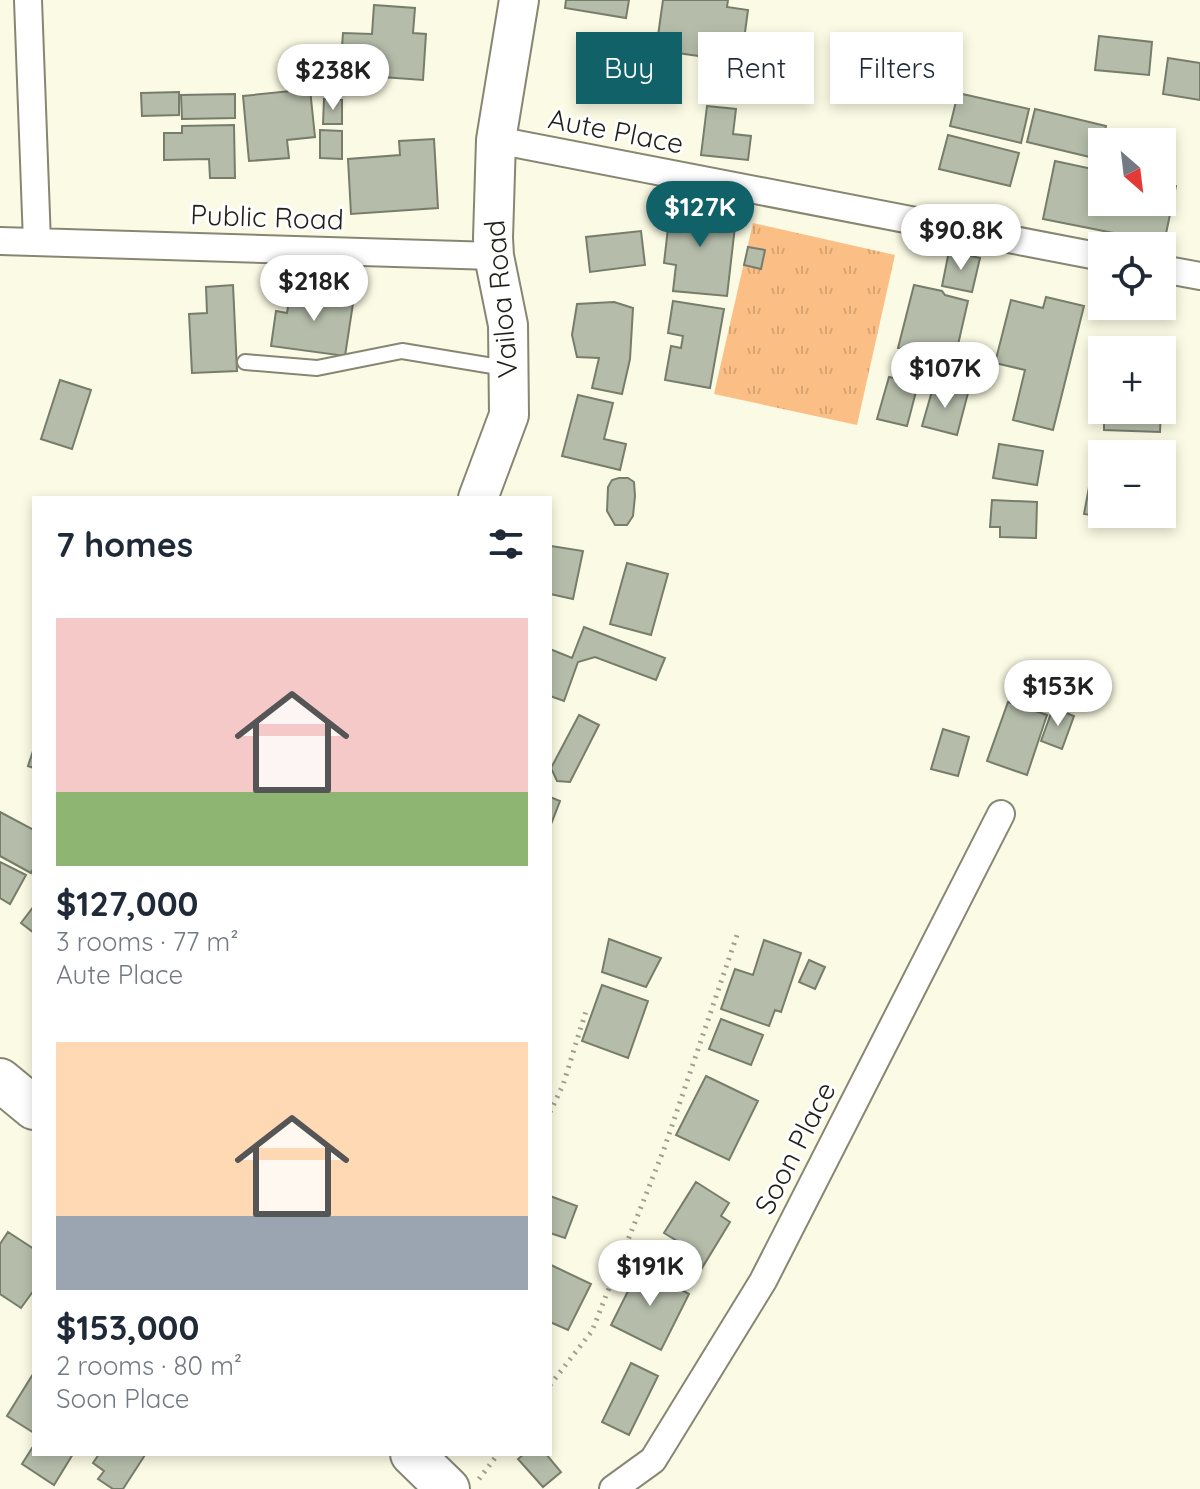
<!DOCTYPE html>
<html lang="en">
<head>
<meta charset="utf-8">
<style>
	body { margin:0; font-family:Quicksand,sans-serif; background:#f2f2f3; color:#1f2937; height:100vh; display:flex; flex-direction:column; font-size:30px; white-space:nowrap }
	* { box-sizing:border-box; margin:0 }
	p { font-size:26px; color:#747a83 }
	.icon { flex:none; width:44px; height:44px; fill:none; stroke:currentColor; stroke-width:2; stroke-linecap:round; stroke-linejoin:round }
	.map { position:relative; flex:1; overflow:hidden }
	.sheet { position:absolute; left:32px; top:496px; width:520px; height:960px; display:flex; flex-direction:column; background:#fff; border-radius:0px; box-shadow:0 4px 12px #0003 }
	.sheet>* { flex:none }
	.hud { position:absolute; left:576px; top:32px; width:504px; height:72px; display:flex; gap:16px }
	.needle { width:52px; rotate:152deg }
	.fabs { position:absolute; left:1088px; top:128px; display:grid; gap:16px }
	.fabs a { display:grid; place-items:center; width:88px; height:88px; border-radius:0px; background:#fff; box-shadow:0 4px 12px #0003; font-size:40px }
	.price { position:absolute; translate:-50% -68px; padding:0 18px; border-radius:28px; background:#fff; color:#222; font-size:26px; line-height:52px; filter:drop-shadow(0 2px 4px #0008) }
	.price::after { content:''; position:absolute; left:50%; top:48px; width:24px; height:18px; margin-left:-12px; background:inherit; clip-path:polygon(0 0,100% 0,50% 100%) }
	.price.active { background:#116168; color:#fff }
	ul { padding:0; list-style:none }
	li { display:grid; align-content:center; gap:16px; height:424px; padding:0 24px }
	li span { display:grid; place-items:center; height:248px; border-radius:0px; color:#555 }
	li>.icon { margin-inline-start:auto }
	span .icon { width:144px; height:144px; fill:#fffc; stroke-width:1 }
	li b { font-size:34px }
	h2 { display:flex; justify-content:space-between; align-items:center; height:96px; padding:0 24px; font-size:34px }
	.tag { padding:0 28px; border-radius:0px; background:#fff; box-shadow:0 4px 12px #0003; font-size:28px; line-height:72px }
	.tag.active { background:#116168; color:#fff }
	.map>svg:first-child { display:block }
</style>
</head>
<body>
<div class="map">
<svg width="1200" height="1489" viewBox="0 0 1200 1489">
	<defs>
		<pattern id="grass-tufts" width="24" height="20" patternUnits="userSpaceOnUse" patternTransform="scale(2)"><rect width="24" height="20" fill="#fbbf85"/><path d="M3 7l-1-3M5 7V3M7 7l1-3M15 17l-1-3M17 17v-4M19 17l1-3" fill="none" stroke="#d7a472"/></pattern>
	</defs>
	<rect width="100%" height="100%" fill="#fbfae4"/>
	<!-- grass -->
	<path fill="url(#grass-tufts)" d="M753 223 895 255 857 425 714 394Z"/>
	<!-- building -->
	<path fill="#b5bdaa" stroke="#767d6b" stroke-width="2" d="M566 0H629L626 18 565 8Z
		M663 0H728L727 7 748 10 741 62 656 50Z
		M374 5 415 8 413 33 426 34 423 80 340 74 343 33 372 34Z
		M1099 36 1152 42 1149 75 1095 70Z
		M1168 58 1200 63V100L1163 94Z
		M310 89 315 137 287 140 289 158 249 161 243 96Z
		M179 92V115L142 116 141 93Z
		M958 93 1029 109 1021 143 950 126Z
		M235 94V118L182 119 181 95Z
		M324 99 342 100V124H323Z
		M707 106 736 109 733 134 751 136 748 160 701 155Z
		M1035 109 1106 126 1098 159 1027 142Z
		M234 125 235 178H210L209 159 164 160V133H182V126Z
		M320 130 342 131V159L320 158Z
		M948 135 1019 153 1010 186 939 169Z
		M434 139 438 208 351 214 348 159 400 155 399 141Z
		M1055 161 1102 171V202H1162V183L1176 186 1164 243 1043 219Z
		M671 202 698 205 696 223 711 225 713 207 737 209 727 296 673 291 676 265 664 263Z
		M641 231 645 265 590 272 586 237Z
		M748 247 765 250 761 269 744 265Z
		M949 251 980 258 972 292 942 286Z
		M233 285 237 371 192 373 189 314 207 313 206 287Z
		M914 285 942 291 945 295 968 301 952 371 913 362 907 350 898 348Z
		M291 288 354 297 345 356 271 346 276 311 287 313Z
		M1046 297 1084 306 1053 430 1013 420 1025 370 995 363 1011 300 1043 308Z
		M673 301 724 309 710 388 665 380 671 346 681 348 683 336 668 333Z
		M614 302 633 308 630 359 622 394 592 388 599 358 577 357 572 335 577 304Z
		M1105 341 1139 342 1138 350H1105Z
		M889 377 918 384 907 426 877 419Z
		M60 380 91 390 72 449 41 439Z
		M934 384 968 393 957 435 922 426Z
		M578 395 613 403 604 439 626 444 620 470 562 456Z
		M1104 410H1161L1160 432 1104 430Z
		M999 444 1043 451 1037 485 993 478Z
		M1094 460 1102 462V514H1139L1137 522 1084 514Z
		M619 478H628L634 482 635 496 633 516 627 525H615L607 511 608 487 612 480Z
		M992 500 1037 502 1036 538 1000 537V527H990Z
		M551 546 583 551 573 599 550 594Z
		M627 563 668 574 651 635 610 624Z
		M584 627 665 658 656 680 595 657 578 662 564 701 550 696V649L572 658Z
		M1008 702 1047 715 1027 775 987 761Z
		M1053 708 1074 716 1062 749 1041 741Z
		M579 715 599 725 570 782 557 781 551 768Z
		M943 729 969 737 958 776 931 769Z
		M34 748V768L28 766Z
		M550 797 560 801 550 827Z
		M0 812 34 830V867L31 873 0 856Z
		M0 862 26 875 10 904 0 898Z
		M34 906V933L21 923Z
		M609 939 661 958 646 987 602 972Z
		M764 940 801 953 781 1012 775 1010 769 1026 721 1009 735 969 753 975Z
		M809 960 825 967 815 989 799 982Z
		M602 985 648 1001 628 1058 582 1041Z
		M721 1019 763 1035 751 1065 709 1049Z
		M706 1076 758 1101 729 1160 676 1135Z
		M696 1182 729 1203 721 1216 730 1222 702 1268 687 1258 692 1250 664 1233Z
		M550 1196 577 1206 565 1238 550 1233Z
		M8 1232 34 1249V1290L21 1308 0 1294V1244Z
		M551 1265 591 1284 568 1330 550 1322Z
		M640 1267 651 1272 653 1267 670 1276 667 1282 689 1294 661 1350 611 1325Z
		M631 1363 658 1376 629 1435 602 1422Z
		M33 1374H34V1433L7 1416Z
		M34 1445V1454H73L54 1485 22 1464Z
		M99 1454H143L145 1455 123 1489H113L98 1479 104 1471 93 1463Z
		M524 1454H546L561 1472 543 1487 518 1459Z"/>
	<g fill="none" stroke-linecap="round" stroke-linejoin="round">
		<!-- service casing -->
		<g stroke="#878673" stroke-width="18">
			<path id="service" d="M245 362 317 368 402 351 505 368"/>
		</g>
		<!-- minor casing -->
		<g stroke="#878673" stroke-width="30">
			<path id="minor" d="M28 0 37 242
				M496 140 1102 257
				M0 241 494 256
				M1162 269 1200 276
				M613 1489 653 1460 763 1281 1001 814"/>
		</g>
		<!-- secondary casing -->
		<g stroke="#878673" stroke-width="42">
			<path id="secondary" d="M478 498 509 415 508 325 494 256 493 238 496 140 519 0"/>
		</g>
		<!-- primary casing -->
		<g stroke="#878673" stroke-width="46">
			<path id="primary" d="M0 1080 34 1108
				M412 1454 448 1489"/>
		</g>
		<!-- path -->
		<path stroke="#a1a090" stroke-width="5" stroke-dasharray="2 6" stroke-linecap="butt" d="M550 1112 563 1085 586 1011
			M550 1385 592 1331 664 1149 737 935
			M479 1479 498 1454"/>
		<!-- service -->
		<use href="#service" stroke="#fff" stroke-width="14"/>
		<!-- minor -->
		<use href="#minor" stroke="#fff" stroke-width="26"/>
		<!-- secondary -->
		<use href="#secondary" stroke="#fff" stroke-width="38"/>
		<!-- primary -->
		<use href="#primary" stroke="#fff" stroke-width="42"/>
	</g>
	<g text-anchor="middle" stroke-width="6" stroke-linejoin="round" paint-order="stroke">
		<!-- street labels -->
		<g font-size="28" fill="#201f18" stroke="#fff">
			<text transform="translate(616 131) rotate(11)" y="10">Aute Place</text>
			<text transform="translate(267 217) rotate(2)" y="10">Public Road</text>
			<text transform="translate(501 299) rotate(-95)" y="10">Vailoa Road</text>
			<text transform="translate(795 1148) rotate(-63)" y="10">Soon Place</text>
		</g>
	</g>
</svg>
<div class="fabs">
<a><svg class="needle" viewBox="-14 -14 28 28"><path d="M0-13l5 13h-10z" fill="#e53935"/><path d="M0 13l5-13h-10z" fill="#747a83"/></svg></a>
<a><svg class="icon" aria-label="locate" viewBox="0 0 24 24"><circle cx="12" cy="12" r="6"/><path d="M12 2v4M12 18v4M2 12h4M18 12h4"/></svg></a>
<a>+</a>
<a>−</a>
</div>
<b class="price" style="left:333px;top:112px">$238K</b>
<b class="price active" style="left:700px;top:249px">$127K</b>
<b class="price" style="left:961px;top:272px">$90.8K</b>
<b class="price" style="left:314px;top:323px">$218K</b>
<b class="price" style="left:945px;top:410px">$107K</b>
<b class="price" style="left:1058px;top:728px">$153K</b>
<b class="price" style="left:650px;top:1308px">$191K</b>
<div class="hud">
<a class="tag active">Buy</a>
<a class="tag">Rent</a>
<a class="tag">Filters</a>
</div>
<section class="sheet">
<h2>7 homes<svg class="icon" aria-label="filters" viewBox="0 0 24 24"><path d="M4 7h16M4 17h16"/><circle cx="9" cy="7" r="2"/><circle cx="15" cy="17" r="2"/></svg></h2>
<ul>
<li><span style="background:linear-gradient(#f6c9c9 70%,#8fb573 0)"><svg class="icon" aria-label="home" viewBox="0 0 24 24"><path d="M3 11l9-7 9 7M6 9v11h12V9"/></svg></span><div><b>$127,000</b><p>3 rooms · 77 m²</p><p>Aute Place</p></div></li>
<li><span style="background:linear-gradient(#ffd9b3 70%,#9aa5b1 0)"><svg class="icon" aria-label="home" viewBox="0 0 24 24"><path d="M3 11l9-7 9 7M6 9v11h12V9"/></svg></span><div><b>$153,000</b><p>2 rooms · 80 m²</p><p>Soon Place</p></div></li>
</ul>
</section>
</div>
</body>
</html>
